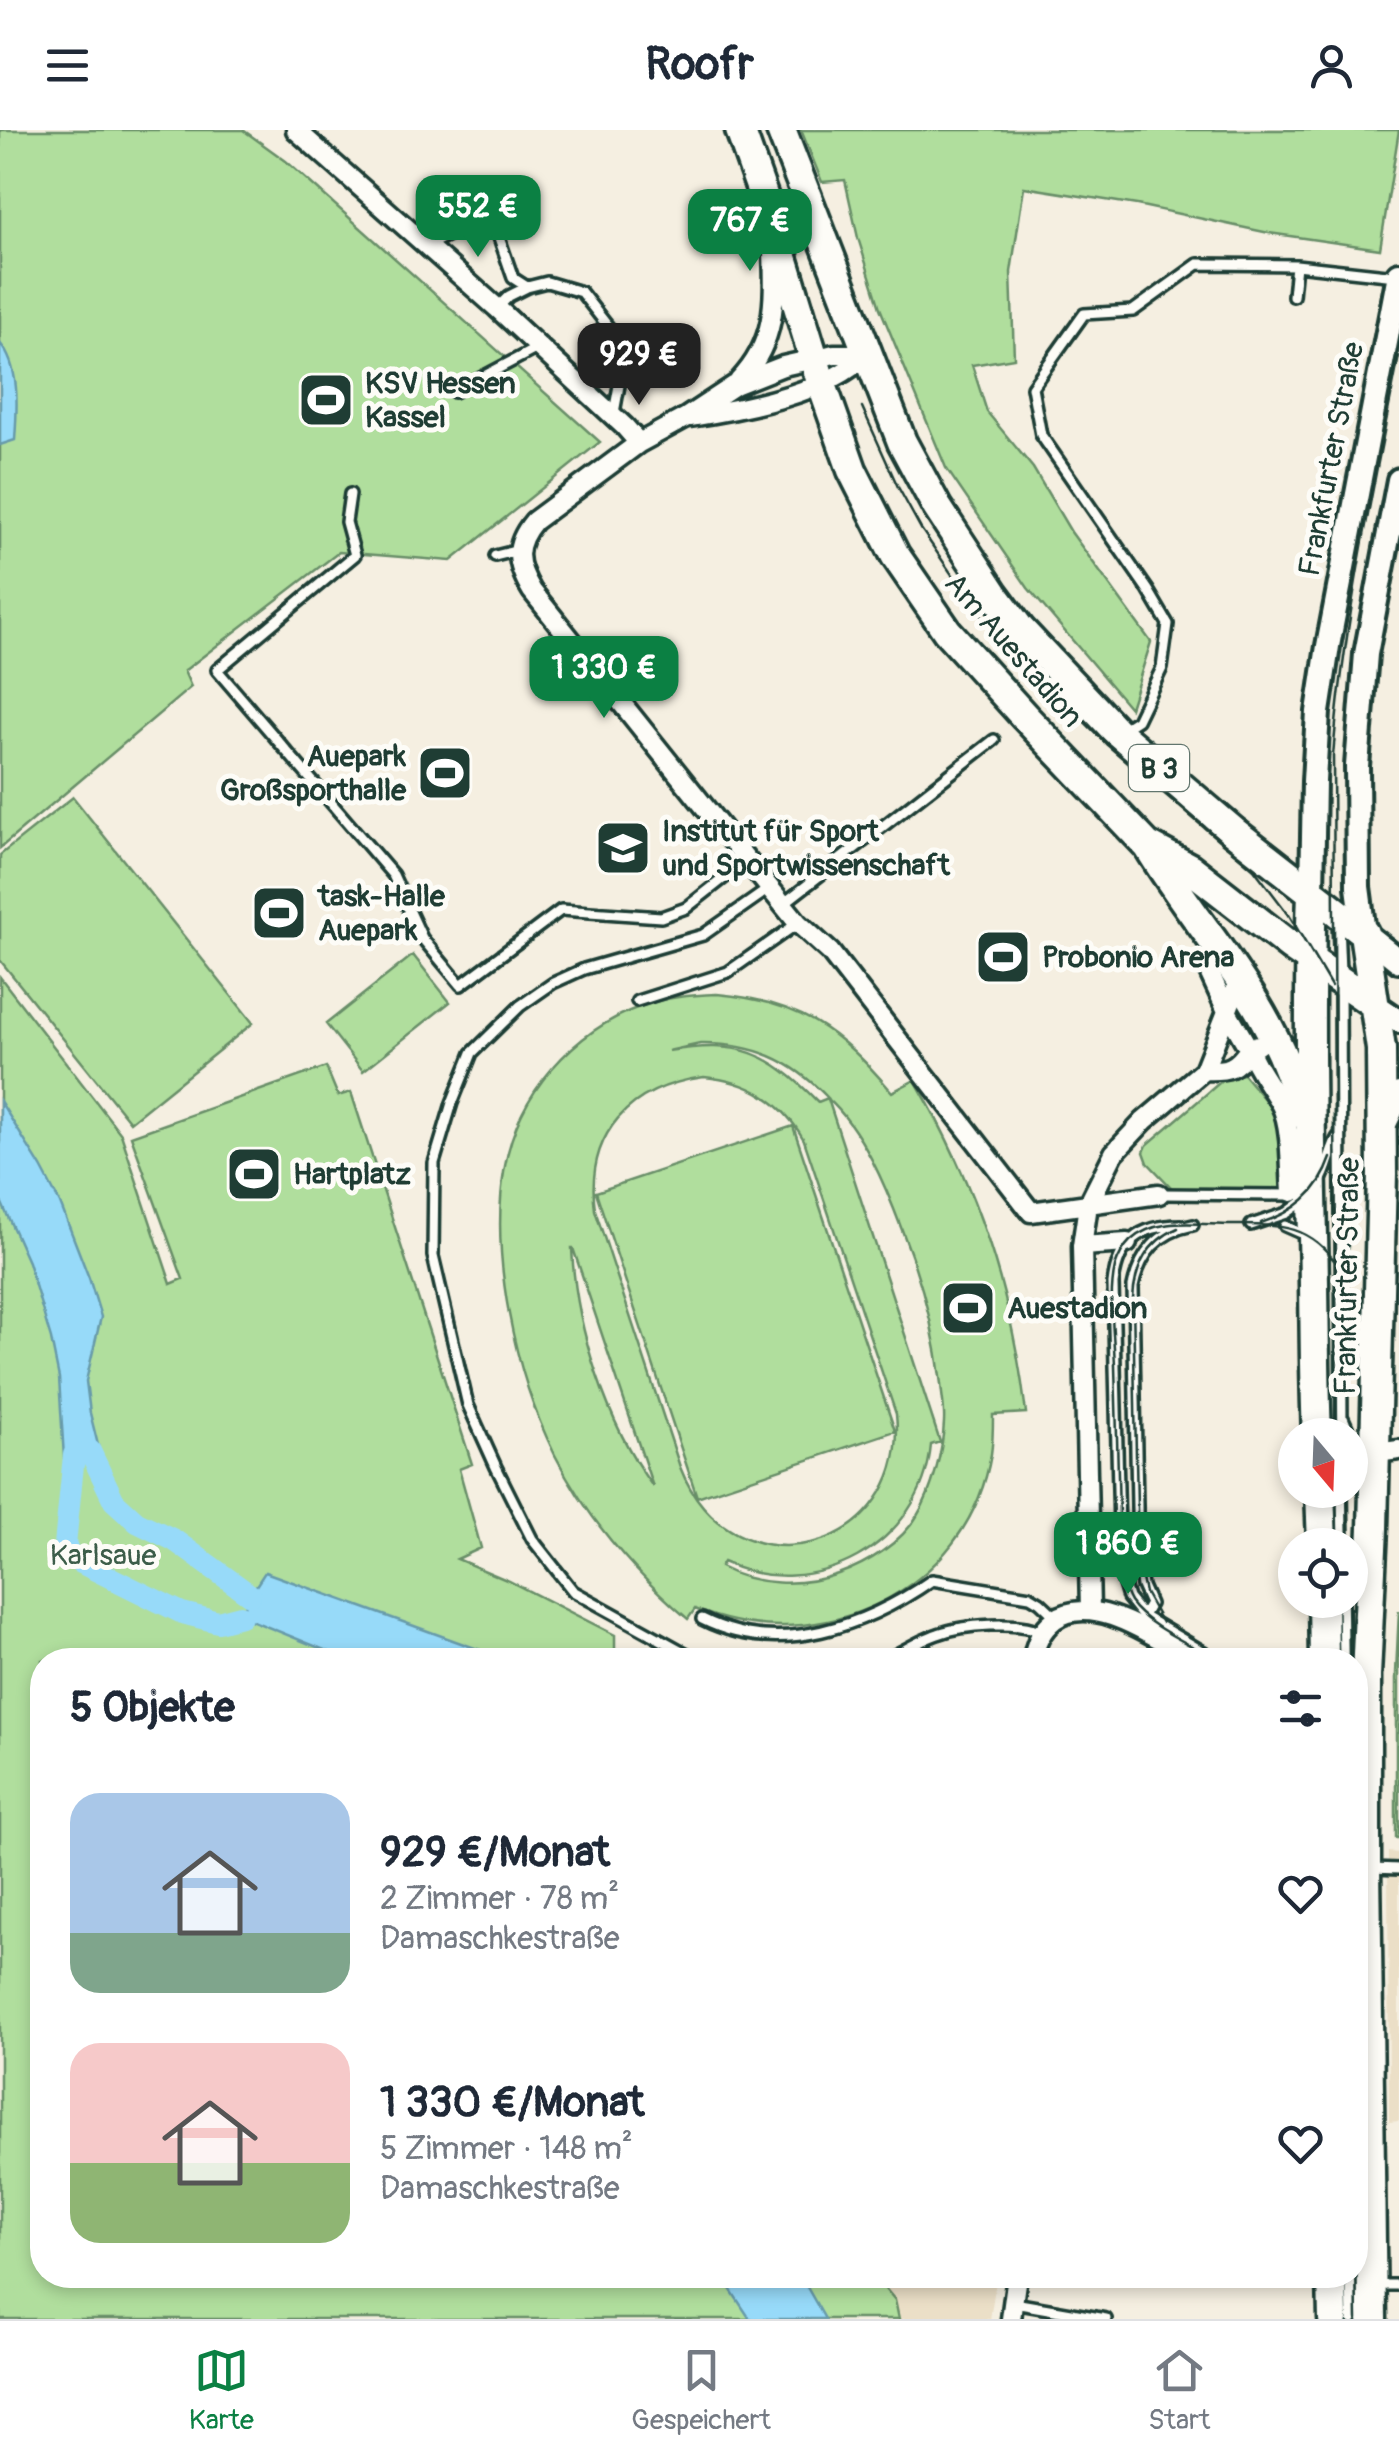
<!DOCTYPE html>
<html lang="de">
<head>
<meta charset="utf-8">
<style>
	body { margin:0; font-family:Pangolin,sans-serif; background:#f2f2f3; color:#1f2937; height:100vh; display:flex; flex-direction:column; font-size:38px; white-space:nowrap }
	* { box-sizing:border-box; margin:0 }
	p { font-size:32px; color:#747a83 }
	.icon { flex:none; width:55px; height:55px; fill:none; stroke:currentColor; stroke-width:2; stroke-linecap:round; stroke-linejoin:round }
	.map { position:relative; flex:1; overflow:hidden }
	.details { position:absolute; left:30px; top:1518px; width:1338px; height:640px; display:flex; flex-direction:column; background:#fff; border-radius:40px; box-shadow:0 5px 15px #0003 }
	.details>* { flex:none }
	.needle { width:65px; rotate:161deg }
	.buttons { position:absolute; left:1278px; top:1288px; display:grid; gap:20px }
	.buttons a { display:grid; place-items:center; width:90px; height:90px; border-radius:50%; background:#fff; box-shadow:0 5px 15px #0003; font-size:50px }
	.price { position:absolute; translate:-50% -85px; padding:0 22px; border-radius:20px; background:#0b8043; color:#fff; font-size:32px; line-height:65px; filter:drop-shadow(0 2px 5px #0008) }
	.price::after { content:''; position:absolute; left:50%; top:60px; width:30px; height:22px; margin-left:-15px; background:inherit; clip-path:polygon(0 0,100% 0,50% 100%) }
	.price.active { background:#222; color:#fff }
	ul { padding:0; list-style:none }
	li { display:flex; align-items:center; gap:30px; height:250px; padding:0 40px }
	li span { display:grid; place-items:center; flex:none; width:280px; height:200px; border-radius:30px; color:#555 }
	li>.icon { margin-inline-start:auto }
	span .icon { width:120px; height:120px; fill:#fffc; stroke-width:1 }
	li b { font-size:42px }
	h2 { display:flex; justify-content:space-between; align-items:center; height:120px; padding:0 40px; font-size:42px }
	header { display:flex; justify-content:space-between; align-items:center; height:130px; padding:0 40px; background:#fff; font-size:45px; font-weight:800 }
	.tabs { display:flex; justify-content:space-around; align-items:center; height:140px; border-top:2px solid #e0e1e3; background:#fff; font-size:28px; color:#747a83 }
	.tabs a { display:grid; justify-items:center; gap:5px }
	.tabs .active { color:#0b8043 }
	.map>svg:first-child { display:block }
</style>
</head>
<body>
<header><svg class="icon" aria-label="menu" viewBox="0 0 24 24"><path d="M4 6h16M4 12h16M4 18h16"/></svg>Roofr<svg class="icon" aria-label="person" viewBox="0 0 24 24"><circle cx="12" cy="8" r="4"/><path d="M4 21q1-7 8-7t8 7"/></svg></header>
<div class="map">
<svg width="1399" height="2189" viewBox="0 0 1399 2189">
	<rect width="100%" height="100%" fill="#f5efe1"/>
	<filter id="ink" filterUnits="userSpaceOnUse"><feTurbulence type="fractalNoise" baseFrequency=".01" numOctaves="2"/><feDisplacementMap in="SourceGraphic" scale="20" xChannelSelector="R" yChannelSelector="G"/><feConvolveMatrix kernelMatrix="1 2 1 2 8 2 1 2 1" color-interpolation-filters="sRGB"/></filter>
	<g filter="url(#ink)">
		<!-- built -->
		<path fill="#ebdfc7" d="M1388 1722 1399 1723V1991L1389 1992Z
			M865 2145H997L990 2189H888Z"/>
		<!-- green -->
		<path fill="#b0de9d" stroke="#688e68" stroke-width="2.5" fill-rule="evenodd" d="M0 0H243L286 31 600 312 451 431 339 422 184 541 191 557 0 718Z
			M801 0H1399L1380 119 1269 103 1137 75 1024 57 1011 142 1014 228 972 235 987 282 1033 338 1071 402 1151 512 1130 578 1028 458 946 338 880 178 858 108 845 50 822 52Z
			M73 667 253 893 130 992 0 830V725Z
			M413 825 450 872 363 941 326 894Z
			M0 847 121 1004 171 1154 183 1149 131 1006 326 937 338 966 351 962 472 1334 459 1339 481 1418 457 1429 509 1451 615 1505V1530H42V2145H874L895 2170 899 2189H0Z
			M717 864C800 871 839 900 892 962L915 950C977 1057 1011 1160 1026 1283L993 1285C993 1298 993 1311 991 1324 968 1462 819 1530 695 1479L688 1489C633 1442 588 1390 555 1325 515 1245 489 1125 505 1036 518 963 573 901 642 876 666 867 691 865 717 864ZM700 914C753 913 791 929 828 968L818 972C767 920 739 910 668 921ZM704 947C750 951 782 971 804 1010L896 1284C911 1424 732 1469 680 1337L595 1080C585 1003 630 957 704 947ZM828 969C862 999 886 1057 902 1100 921 1149 935 1201 941 1254 942 1267 945 1280 944 1292 943 1321 932 1362 917 1386 901 1413 867 1434 838 1444 801 1457 755 1456 720 1437L723 1432C813 1474 922 1415 931 1315L940 1312ZM572 1118H573L653 1357C607 1294 575 1197 572 1118Z
			M1243 944 1275 982 1292 1062 1173 1059 1148 1033 1144 1022 1147 1015 1225 948Z
			M793 996 895 1301 697 1367 596 1062Z
			M1399 1480V1708H1396V1543Z"/>
		<!-- water -->
		<path fill="#97daf9" stroke="#679baa" stroke-width="2.5" d="M0 213C21 239 17 279 15 310L0 315Z
			M0 971 41 1037 60 1073 89 1148 101 1187 86 1251 90 1283 99 1319 64 1328 59 1248 51 1209 28 1132 0 1069Z
			M265 1442 508 1530H349L241 1486 250 1465Z
			M721 2145H800L825 2189H750Z"/>
		<g fill="none" stroke-linecap="round" stroke-linejoin="round">
			<!-- canal -->
			<path stroke="#97daf9" stroke-width="22" d="M90 1321 114 1371 137 1392 174 1410 250 1465
				M74 1325 65 1415 73 1429 182 1483 218 1492 241 1486"/>
			<!-- lane casing -->
			<g stroke="#1f3d34" stroke-width="16">
				<path id="lane" d="M427 116 472 93H494L513 148 527 157
					M1296 135 1396 146
					M497 178 509 166 527 157 547 152 581 162 617 208 620 250 614 283
					M617 208 658 216
					M454 262 539 217
					M350 364 346 392 355 425 217 540 393 745 422 808 461 855 561 780 661 787 686 778 747 730
					M495 426 519 420
					M1120 601 1137 590 1162 538 1168 494 1148 460 1041 305 1032 257 1084 184 1133 181 1198 134 1296 135 1293 166
					M783 774 994 610
					M1338 793 1340 842
					M1340 858 1342 1305
					M637 871 728 842 798 793
					M1319 1053C1329 1038 1330 1016 1340 1004
					M1160 1064 1294 1065
					M1193 1095C1158 1102 1140 1123 1133 1157L1138 1430 1142 1456 1150 1474 1143 1486 1217 1530
					M1251 1095 1287 1083 1306 1069
					M1285 1096 1310 1107
					M1343 1288C1349 1301 1353 1317 1368 1322
					M1342 1360 1343 1415
					M1343 1470 1344 1530
					M1144 1488 1128 1468 1120 1441 1113 1154C1118 1111 1140 1095 1181 1095
					M702 1489C779 1528 866 1496 932 1450L1030 1466 1040 1472 1057 1488
					M698 1530 573 1461 532 1409 496 1337 468 1275 433 1126 434 1033 452 973 472 923 520 876 553 853 584 839 703 805 770 758
					M886 1530C903 1521 920 1510 938 1504 962 1495 1019 1490 1042 1502
					M1372 1738 1399 1739
					M1351 2145 1352 2189
					M1374 2155H1399
					M1014 2173 1106 2189"/>
			</g>
			<!-- street casing -->
			<g stroke="#1f3d34" stroke-width="25">
				<path id="street" d="M296 0 497 178 625 297 639 313
					M867 224H834L814 229 783 236 735 255 685 288 639 313 534 391C513 416 516 434 532 461L747 730 798 793 830 822 1031 1082 1159 1064
					M739 251C776 212 775 173 773 122
					M690 287C743 279 829 263 867 224
					M1210 844 1227 881 1249 919 1258 915
					M1249 919C1257 940 1271 956 1281 975 1292 997 1290 1037 1292 1062
					M1204 940C1228 941 1236 939 1249 919
					M1082 1116 1127 1113
					M1376 1323 1399 1320
					M1090 1480 1082 1116 1088 1075 1114 1023 1144 991 1204 940 1236 859
					M1033 1530C1035 1514 1041 1500 1054 1490 1095 1461 1158 1510 1196 1530
					M1011 2189 1017 2145"/>
			</g>
			<!-- secondary casing -->
			<g stroke="#1f3d34" stroke-width="30">
				<path id="secondary" d="M1399 350 1366 524 1357 636 1358 757 1364 803 1399 831
					M1312 762 1314 651 1318 582 1328 516 1399 144
					M1374 874 1399 891
					M1383 998 1399 964"/>
			</g>
			<!-- primary casing -->
			<g stroke="#1f3d34" stroke-width="35">
				<path id="primary" d="M740 0 771 88 822 255 852 340 895 425 947 501 1025 587 1147 715 1190 738 1290 816 1374 874
					M781 0 902 312 937 377 994 464 1020 499 1118 603 1233 701 1364 803 1381 919 1382 1044 1373 1398 1366 1546V1738L1372 2189
					M1148 716C1204 809 1275 873 1302 984
					M1312 762C1308 877 1310 992 1313 1106 1315 1173 1314 1239 1317 1305
					M1320 1360 1322 1415
					M1323 1470 1324 1530
					M1332 2145 1333 2189"/>
			</g>
			<!-- lane -->
			<use href="#lane" stroke="#fdfcf7" stroke-width="9"/>
			<!-- street -->
			<use href="#street" stroke="#fdfcf7" stroke-width="18"/>
			<!-- secondary -->
			<use href="#secondary" stroke="#fdfcf7" stroke-width="22"/>
			<!-- primary -->
			<use href="#primary" stroke="#fdfcf7" stroke-width="28"/>
			<!-- tram -->
			<path stroke="#1f3d34" stroke-width="2.5" d="M862 277 898 357 921 399 974 477 998 506 1013 518 1024 532 1100 607 1254 739 1289 785 1331 856
				M1261 1093C1295 1082 1319 1063 1331 1028
				M1337 1305 1333 626C1344 491 1373 359 1399 226
				M1347 1360 1348 1415
				M1348 1470 1349 1530
				M1162 1493 1145 1463 1138 1430 1133 1169C1135 1136 1147 1112 1178 1098
				M1217 1530C1192 1515 1146 1496 1130 1472 1124 1462 1123 1452 1120 1441 1119 1373 1117 1304 1115 1236 1114 1205 1108 1168 1115 1137 1118 1128 1123 1118 1130 1111 1157 1086 1198 1095 1232 1095 1278 1095 1310 1093 1338 1136
				M1355 2078 1357 2189"/>
		</g>
	</g>
	<!-- icons -->
	<defs>
		<g id="stadium-square" transform="scale(2.875)"><rect x="-9" y="-9" width="18" height="18" rx="4" fill="#1f3d34" stroke="#fdfcf7"/><path d="M0-5a6.5 5 0 1 0 0 10a6.5 5 0 1 0 0-10ZM-3.5-1.8h7v3.6h-7Z" fill="#fff"/></g>
		<g id="university-square" transform="scale(2.875)"><rect x="-9" y="-9" width="18" height="18" rx="4" fill="#1f3d34" stroke="#fdfcf7"/><path d="M0-5L7-2L0 1L-7-2ZM-4 1L0 2.5L4 1V4Q0 6-4 4Z" fill="#fff"/></g>
	</defs>
	<g fill-rule="evenodd">
		<use href="#stadium-square" x="326" y="270"/>
		<use href="#stadium-square" x="445" y="643"/>
		<use href="#university-square" x="623" y="718"/>
		<use href="#stadium-square" x="279" y="783"/>
		<use href="#stadium-square" x="1003" y="827"/>
		<use href="#stadium-square" x="254" y="1044"/>
		<use href="#stadium-square" x="968" y="1178"/>
	</g>
	<g text-anchor="middle" stroke-width="10" stroke-linejoin="round" paint-order="stroke">
		<!-- shield labels -->
		<rect fill="#fdfcf7" stroke="#62766e" stroke-width="2.5" x="1129" y="615" width="60" height="46" rx="8"/>
		<g font-size="28" font-weight="bold" fill="#1f3d34">
			<text x="1159" y="648">B 3</text>
		</g>
		<!-- poi labels -->
		<g font-size="30" font-weight="bold" fill="#1f3d34" stroke="#fdfcf7" text-anchor="start">
			<text x="365" y="263">KSV Hessen<tspan x="365" dy="34">Kassel</tspan></text>
			<text x="406" y="636" text-anchor="end">Auepark<tspan x="406" dy="34">Großsporthalle</tspan></text>
			<text x="662" y="711">Institut für Sport<tspan x="662" dy="34">und Sportwissenschaft</tspan></text>
			<text x="318" y="776">task-Halle<tspan x="318" dy="34">Auepark</tspan></text>
			<text x="1042" y="837">Probonio Arena</text>
			<text x="293" y="1054">Hartplatz</text>
			<text x="1007" y="1188">Auestadion</text>
		</g>
		<!-- street labels -->
		<g font-size="30" fill="#1f3d34" stroke="#fdfcf7">
			<text transform="translate(1331 329) rotate(-79)" y="10">Frankfurter Straße</text>
			<text transform="translate(1014 520) rotate(49)" y="10">Am Auestadion</text>
			<text transform="translate(1347 1146) rotate(-89)" y="10">Frankfurter Straße</text>
		</g>
		<!-- park labels -->
		<g font-size="30" fill="#3c5d49" stroke="#fdfcf7">
			<text x="103" y="1435">Karlsaue</text>
		</g>
	</g>
</svg>
<div class="buttons">
<a><svg class="needle" viewBox="-14 -14 28 28"><path d="M0-13l5 13h-10z" fill="#e53935"/><path d="M0 13l5-13h-10z" fill="#747a83"/></svg></a>
<a><svg class="icon" aria-label="locate" viewBox="0 0 24 24"><circle cx="12" cy="12" r="6"/><path d="M12 2v4M12 18v4M2 12h4M18 12h4"/></svg></a>
</div>
<b class="price" style="left:478px;top:130px">552 €</b>
<b class="price" style="left:750px;top:144px">767 €</b>
<b class="price active" style="left:639px;top:278px">929 €</b>
<b class="price" style="left:604px;top:591px">1 330 €</b>
<b class="price" style="left:1128px;top:1467px">1 860 €</b>
<section class="details">
<h2>5 Objekte<svg class="icon" aria-label="filters" viewBox="0 0 24 24"><path d="M4 7h16M4 17h16"/><circle cx="9" cy="7" r="2"/><circle cx="15" cy="17" r="2"/></svg></h2>
<ul>
<li><span style="background:linear-gradient(#a9c7e8 70%,#7fa58c 0)"><svg class="icon" aria-label="home" viewBox="0 0 24 24"><path d="M3 11l9-7 9 7M6 9v11h12V9"/></svg></span><div><b>929 €/Monat</b><p>2 Zimmer · 78 m²</p><p>Damaschkestraße</p></div><svg class="icon" aria-label="heart" viewBox="0 0 24 24"><path d="M12 20l-8-8c-3-5 5-10 8-4 3-6 11-1 8 4z"/></svg></li>
<li><span style="background:linear-gradient(#f6c9c9 60%,#8fb573 0)"><svg class="icon" aria-label="home" viewBox="0 0 24 24"><path d="M3 11l9-7 9 7M6 9v11h12V9"/></svg></span><div><b>1 330 €/Monat</b><p>5 Zimmer · 148 m²</p><p>Damaschkestraße</p></div><svg class="icon" aria-label="heart" viewBox="0 0 24 24"><path d="M12 20l-8-8c-3-5 5-10 8-4 3-6 11-1 8 4z"/></svg></li>
</ul>
</section>
</div>
<nav class="tabs">
<a class="active"><svg class="icon" aria-label="map" viewBox="0 0 24 24"><path d="M3 6l6-2 6 2 6-2v14l-6 2-6-2-6 2zM9 4v14M15 6v14"/></svg>Karte</a>
<a><svg class="icon" aria-label="saved" viewBox="0 0 24 24"><path d="M7 4h10v16l-5-4-5 4z"/></svg>Gespeichert</a>
<a><svg class="icon" aria-label="home" viewBox="0 0 24 24"><path d="M3 11l9-7 9 7M6 9v11h12V9"/></svg>Start</a>
</nav>
</body>
</html>
